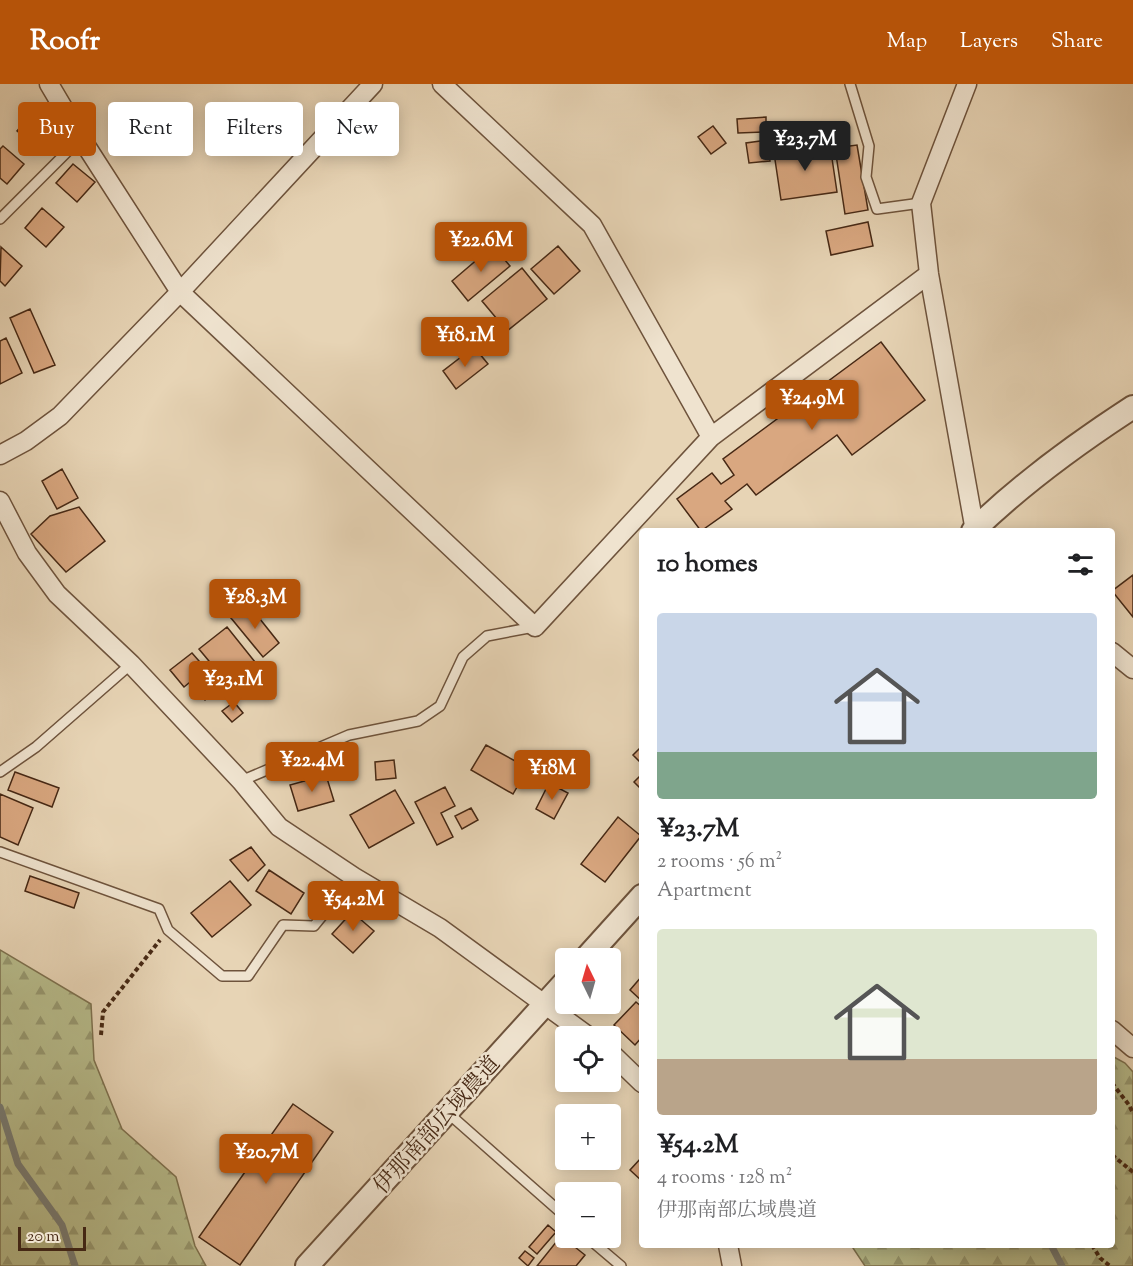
<!DOCTYPE html>
<html lang="en">
<head>
<meta charset="utf-8">
<style>
	body { margin:0; font-family:"Sorts Mill Goudy","Noto Serif JP",serif; background:#f2f2f2; color:#202124; height:100vh; display:flex; flex-direction:column; font-size:22px; white-space:nowrap }
	* { box-sizing:border-box; margin:0 }
	p { font-size:20px; color:#757577 }
	.icon { flex:none; width:33px; height:33px; fill:none; stroke:currentColor; stroke-width:2; stroke-linecap:round; stroke-linejoin:round }
	.map { position:relative; flex:1; overflow:hidden }
	.sheet { position:absolute; left:639px; top:444px; width:476px; height:720px; display:flex; flex-direction:column; background:#fff; border-radius:6px; box-shadow:0 3px 15px #0003 }
	.sheet>* { flex:none }
	.hud { position:absolute; left:18px; top:18px; width:531px; height:54px; display:flex; gap:12px }
	.needle { width:39px; rotate:355deg }
	.tools { position:absolute; left:555px; top:864px; display:grid; gap:12px }
	.tools a { display:grid; place-items:center; width:66px; height:66px; border-radius:6px; background:#fff; box-shadow:0 3px 15px #0003; font-size:30px }
	.scale { position:absolute; left:18px; bottom:15px; width:68px; box-sizing:border-box; padding-left:6px; border:3px solid #462814; border-top:0; font-size:16px; line-height:21px; white-space:nowrap; color:#462814; -webkit-text-stroke:4px #efe3cf; paint-order:stroke }
	.price { position:absolute; translate:-50% -51px; padding:0 14px; border-radius:6px; background:#b45309; color:#fff; font-size:20px; line-height:39px; filter:drop-shadow(0 2px 3px #0008) }
	.price::after { content:''; position:absolute; left:50%; top:36px; width:18px; height:14px; margin-left:-9px; background:inherit; clip-path:polygon(0 0,100% 0,50% 100%) }
	.price.current { background:#222; color:#fff }
	ul { padding:0; list-style:none }
	li { display:grid; align-content:center; gap:12px; height:318px; padding:0 18px }
	li span { display:grid; place-items:center; height:186px; border-radius:6px; color:#555 }
	li>.icon { margin-inline-start:auto }
	span .icon { width:108px; height:108px; fill:#fffc; stroke-width:1 }
	li b { font-size:26px }
	h2 { display:flex; justify-content:space-between; align-items:center; height:72px; padding:0 18px; font-size:26px }
	.pill { padding:0 21px; border-radius:6px; background:#fff; box-shadow:0 3px 15px #0003; font-size:21px; line-height:54px }
	.pill.current { background:#b45309; color:#fff }
	header { display:flex; align-items:center; gap:36px; box-sizing:border-box; height:84px; padding:0 30px; background:#b45309; color:#fff }
	header strong { font-size:28px }
	nav { display:flex; gap:33px; margin-inline-start:auto; font-size:21px }
	.map>svg:first-child { display:block }
</style>
</head>
<body>
<header>
<strong>Roofr</strong>
<nav><a>Map</a><a>Layers</a><a>Share</a></nav>
</header>
<div class="map">
<svg width="1133" height="1182" viewBox="0 0 1133 1182">
	<defs>
		<pattern id="forest-firs" width="22" height="20" patternUnits="userSpaceOnUse" patternTransform="scale(1.5)"><rect width="22" height="20" fill="#b7bc8c"/><path d="M5 1l3.5 6h-7zM16 11l3.5 6h-7z" fill="#979971"/></pattern>
	</defs>
	<rect width="100%" height="100%" fill="#e7d4b5"/>
	<filter id="stains"><feTurbulence type="fractalNoise" baseFrequency=".00333" numOctaves="4"/><feColorMatrix values="0 0 0 0 .2 0 0 0 0 .09 0 0 0 0 .02 0 0 0 .5 -.17"/></filter>
	<radialGradient id="worn" r=".72"><stop offset=".6" stop-color="#630" stop-opacity="0"/><stop offset="1" stop-color="#630" stop-opacity=".3"/></radialGradient>
	<!-- forest -->
	<path fill="url(#forest-firs)" stroke="#7e7250" stroke-width="1.5" d="M0 866 91 920 94 976 122 1045 176 1093 195 1162 206 1182H0Z
		M1112 972 1125 979 1133 988V1182H865L851 1161H1112Z"/>
	<g fill="none" stroke-linecap="round" stroke-linejoin="round">
		<!-- stream -->
		<path stroke="#787d76" stroke-width="7" d="M0 1023 18 1080 62 1141 75 1182
			M1051 1161 1062 1182"/>
	</g>
	<!-- building -->
	<path fill="#d9a780" stroke="#462814" stroke-width="1.5" d="M35 26 56 45 39 65 17 47Z
		M766 33V48L738 49 737 35Z
		M818 38 819 55 773 58 772 42Z
		M713 42 726 59 711 70 698 53Z
		M767 56 770 77 749 79 746 59Z
		M830 61 837 108 781 116 774 69Z
		M857 61 868 126 845 130 835 64Z
		M3 62 24 80 7 100 0 94V65Z
		M73 80 95 98 77 118 56 99Z
		M42 124 64 143 46 163 25 144Z
		M868 138 873 162 831 171 826 147Z
		M493 162 510 182 468 217 452 197Z
		M558 162 580 187 554 210 531 185Z
		M1 163 22 182 5 202 0 197Z
		M522 184 547 215 507 247 482 217Z
		M30 225 55 281 34 289 10 234Z
		M6 254 22 289 0 300V257Z
		M881 258 925 316 852 371 837 351 756 411 747 400 725 417 732 425 701 447 677 415 712 389 721 400 734 391 723 375Z
		M474 263 488 280 456 305 443 287Z
		M62 385 78 414 57 425 42 397Z
		M79 423 105 457 66 488 31 450 50 432Z
		M1133 491V533L1112 507Z
		M248 520 279 559 263 573 231 534Z
		M227 543 255 578 228 600 199 565Z
		M192 569 206 585 184 603 170 586Z
		M206 595 216 607 205 616 195 605Z
		M234 618 243 629 232 638 222 627Z
		M486 661 528 684 513 710 471 686Z
		M642 662V680L633 671Z
		M394 676 396 694 376 696 375 678Z
		M15 688 59 704 52 723 8 706Z
		M642 690V706L634 698Z
		M326 691 334 717 298 727 290 701Z
		M549 699 568 709 554 735 536 725Z
		M445 703 455 722 441 729 453 753 437 761 415 718Z
		M395 706 414 739 369 764 350 731Z
		M0 710 33 724 18 761 0 753Z
		M471 724 478 736 462 745 455 732Z
		M618 733 641 752 605 798 581 780Z
		M251 763 265 781 248 797 230 776Z
		M269 786 304 809 291 830 256 807Z
		M30 792 79 809 74 824 25 807Z
		M230 797 251 821 212 853 191 829Z
		M352 828 374 847 353 869 332 850Z
		M642 892V917L630 906Z
		M636 918 642 923V953L635 961 614 941Z
		M293 1020 333 1048 240 1181 199 1153Z
		M642 1073V1097L630 1086Z
		M548 1141 556 1148 537 1170 529 1163Z
		M561 1152 585 1171 576 1182H537Z
		M525 1167 534 1174 528 1182 519 1174Z"/>
	<g fill="none" stroke-linecap="round" stroke-linejoin="round">
		<!-- service casing -->
		<g stroke="#6e533c" stroke-width="12">
			<path id="service" d="M850 0 869 62 866 93 877 125 921 119
				M0 135 81 54
				M0 688 36 663 131 580
				M241 697 349 651 418 637 440 622 463 573 487 552 534 543
				M0 768 159 825 168 846 222 892H248L283 841 314 842 354 793
				M448 1029 566 1133
				M588 1154 621 1182"/>
		</g>
		<!-- minor casing -->
		<g stroke="#6e533c" stroke-width="21">
			<path id="minor" d="M49 0 81 54 180 208 535 543 711 353 929 190
				M442 0 592 141 711 353
				M967 0 921 119 929 190 975 447
				M0 371 26 357 60 332 180 208 373 0
				M0 417 27 469 57 510 131 580 241 697 279 743 354 793 440 844 588 952
				M1112 568 1133 585
				M1112 946 1133 964
				M610 968 642 999
				M728 1161 732 1182"/>
		</g>
		<!-- tertiary casing -->
		<g stroke="#6e533c" stroke-width="26">
			<path id="tertiary" d="M973 447C1022 399 1076 360 1133 323
				M586 874 642 812
				M307 1182 566 897"/>
		</g>
		<!-- path -->
		<path stroke="#462814" stroke-width="4" stroke-dasharray="4.5 3" stroke-linecap="butt" d="M101 951 103 928 160 856
			M1112 999 1129 1021 1133 1029
			M1112 1071 1133 1088
			M1092 1161 1100 1174 1110 1182"/>
		<!-- service -->
		<use href="#service" stroke="#efe3cf" stroke-width="9"/>
		<!-- minor -->
		<use href="#minor" stroke="#efe3cf" stroke-width="18"/>
		<!-- tertiary -->
		<use href="#tertiary" stroke="#efe3cf" stroke-width="22"/>
	</g>
	<g text-anchor="middle" stroke-width="5" stroke-linejoin="round" paint-order="stroke">
		<!-- street labels -->
		<g font-size="22" fill="#462814" stroke="#efe3cf">
			<text transform="translate(436 1040) rotate(-48)" y="8">伊那南部広域農道</text>
		</g>
	</g>
	<rect width="100%" height="100%" filter="url(#stains)"/>
	<rect width="100%" height="100%" fill="url(#worn)"/>
</svg>
<div class="tools">
<a><svg class="needle" viewBox="-14 -14 28 28"><path d="M0-13l5 13h-10z" fill="#e53935"/><path d="M0 13l5-13h-10z" fill="#757577"/></svg></a>
<a><svg class="icon" aria-label="locate" viewBox="0 0 24 24"><circle cx="12" cy="12" r="6"/><path d="M12 2v4M12 18v4M2 12h4M18 12h4"/></svg></a>
<a>+</a>
<a>−</a>
</div>
<div class="scale">20 m</div>
<b class="price current" style="left:805px;top:88px">¥23.7M</b>
<b class="price" style="left:481px;top:189px">¥22.6M</b>
<b class="price" style="left:465px;top:284px">¥18.1M</b>
<b class="price" style="left:812px;top:347px">¥24.9M</b>
<b class="price" style="left:255px;top:546px">¥28.3M</b>
<b class="price" style="left:233px;top:628px">¥23.1M</b>
<b class="price" style="left:312px;top:709px">¥22.4M</b>
<b class="price" style="left:552px;top:717px">¥18M</b>
<b class="price" style="left:353px;top:848px">¥54.2M</b>
<b class="price" style="left:266px;top:1101px">¥20.7M</b>
<div class="hud">
<a class="pill current">Buy</a>
<a class="pill">Rent</a>
<a class="pill">Filters</a>
<a class="pill">New</a>
</div>
<section class="sheet">
<h2>10 homes<svg class="icon" aria-label="filters" viewBox="0 0 24 24"><path d="M4 7h16M4 17h16"/><circle cx="9" cy="7" r="2"/><circle cx="15" cy="17" r="2"/></svg></h2>
<ul>
<li><span style="background:linear-gradient(#c9d6e8 75%,#7fa58c 0)"><svg class="icon" aria-label="home" viewBox="0 0 24 24"><path d="M3 11l9-7 9 7M6 9v11h12V9"/></svg></span><div><b>¥23.7M</b><p>2 rooms · 56 m²</p><p>Apartment</p></div></li>
<li><span style="background:linear-gradient(#dfe7d0 70%,#b9a48a 0)"><svg class="icon" aria-label="home" viewBox="0 0 24 24"><path d="M3 11l9-7 9 7M6 9v11h12V9"/></svg></span><div><b>¥54.2M</b><p>4 rooms · 128 m²</p><p>伊那南部広域農道</p></div></li>
</ul>
</section>
</div>
</body>
</html>
